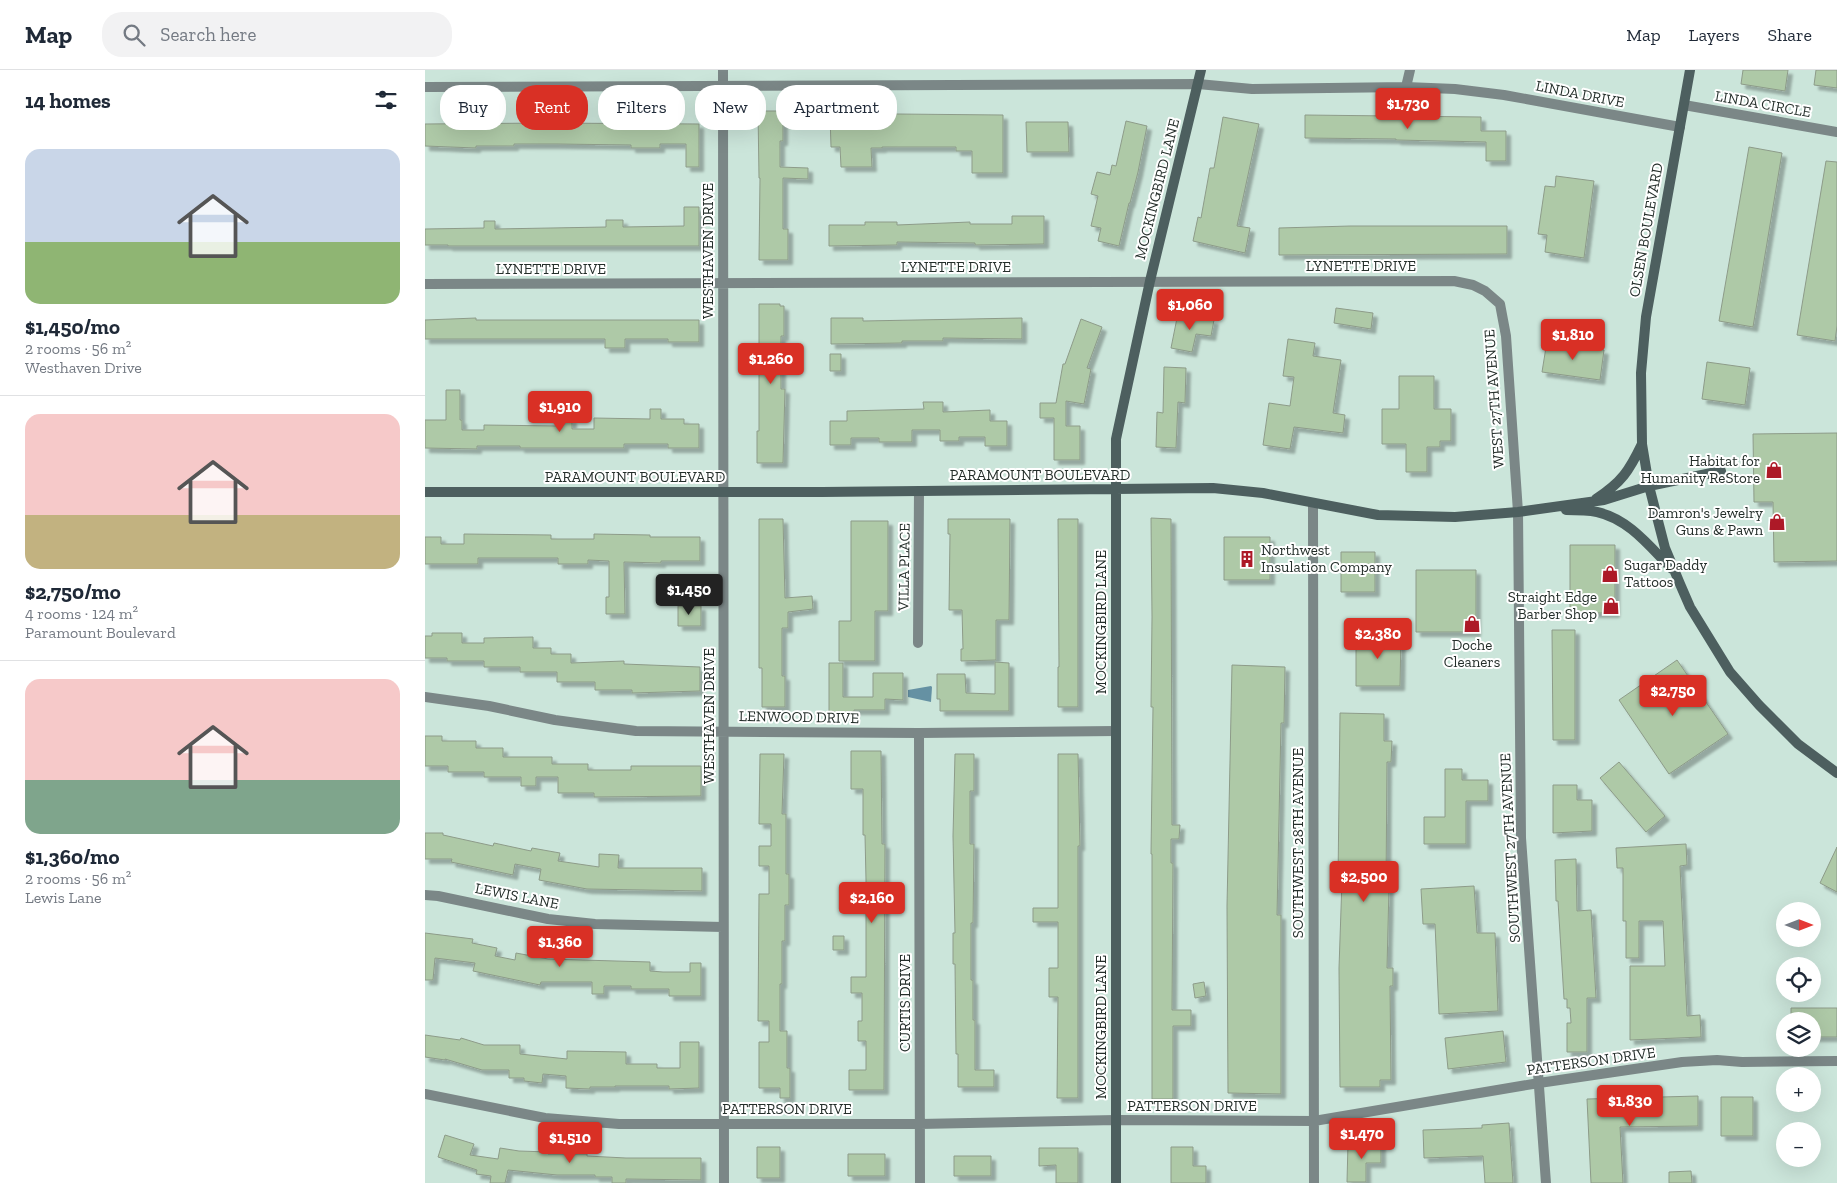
<!DOCTYPE html>
<html lang="en">
<head>
<meta charset="utf-8">
<style>
	body { margin:0; font-family:"Zilla Slab",serif; background:#f2f2f3; color:#1f2937; height:100vh; display:flex; flex-direction:column; font-size:19px; white-space:nowrap }
	* { box-sizing:border-box; margin:0 }
	p { font-size:16px; color:#747a83 }
	.icon { flex:none; width:28px; height:28px; fill:none; stroke:currentColor; stroke-width:2; stroke-linecap:round; stroke-linejoin:round }
	.map { position:relative; flex:1; overflow:hidden }
	.side { display:flex; flex-direction:column; background:#fff; width:425px }
	.side>* { flex:none }
	.top-card { position:absolute; left:15px; top:15px; width:475px; height:45px; display:flex; gap:10px }
	.needle { width:32px; rotate:90deg }
	.fabs { position:absolute; left:1351px; top:832px; display:grid; gap:10px }
	.fabs a { display:grid; place-items:center; width:45px; height:45px; border-radius:50%; background:#fff; box-shadow:0 5px 20px #0002; font-size:25px }
	.price { position:absolute; translate:-50% -42px; padding:0 11px; border-radius:5px; background:#d93025; color:#fff; font-size:16px; line-height:32px; filter:drop-shadow(0 1px 2px #0008) }
	.price::after { content:''; position:absolute; left:50%; top:30px; width:15px; height:11px; margin-left:-8px; background:inherit; clip-path:polygon(0 0,100% 0,50% 100%) }
	.price.active { background:#222; color:#fff }
	ul { padding:0; list-style:none }
	li { display:grid; align-content:center; gap:10px; height:265px; padding:0 25px }
	li+li { border-top:1px solid #e0e1e3 }
	li span { display:grid; place-items:center; height:155px; border-radius:15px; color:#555 }
	li>.icon { margin-inline-start:auto }
	span .icon { width:90px; height:90px; fill:#fffc; stroke-width:1 }
	li b { font-size:21px }
	h2 { display:flex; justify-content:space-between; align-items:center; height:60px; padding:0 25px; font-size:21px }
	.tag { padding:0 18px; border-radius:20px; background:#fff; box-shadow:0 5px 20px #0002; font-size:18px; line-height:45px }
	.tag.active { background:#d93025; color:#fff }
	header { display:flex; align-items:center; gap:30px; box-sizing:border-box; height:70px; padding:0 25px; background:#fff; border-bottom:1px solid #e0e1e3 }
	header strong { font-size:24px }
	nav { display:flex; gap:28px; margin-inline-start:auto; font-size:18px }
	.search { width:350px; height:45px; background:#f2f2f3; display:flex; align-items:center; gap:12px; box-sizing:border-box; padding:0 18px; border-radius:20px; color:#747a83; font-size:19px }
	main { display:flex; flex:1; min-height:0 }
	.map>svg:first-child { display:block }
</style>
</head>
<body>
<header>
<strong>Map</strong>
<div class="search"><svg class="icon" aria-label="search" viewBox="0 0 24 24"><circle cx="10" cy="10" r="6"/><path d="M15 15l6 6"/></svg>Search here</div>
<nav><a>Map</a><a>Layers</a><a>Share</a></nav>
</header>
<main>
<section class="side">
<h2>14 homes<svg class="icon" aria-label="filters" viewBox="0 0 24 24"><path d="M4 7h16M4 17h16"/><circle cx="9" cy="7" r="2"/><circle cx="15" cy="17" r="2"/></svg></h2>
<ul>
<li><span style="background:linear-gradient(#c9d6e8 60%,#8fb573 0)"><svg class="icon" aria-label="home" viewBox="0 0 24 24"><path d="M3 11l9-7 9 7M6 9v11h12V9"/></svg></span><div><b>$1,450/mo</b><p>2 rooms · 56 m²</p><p>Westhaven Drive</p></div></li>
<li><span style="background:linear-gradient(#f6c9c9 65%,#c2b280 0)"><svg class="icon" aria-label="home" viewBox="0 0 24 24"><path d="M3 11l9-7 9 7M6 9v11h12V9"/></svg></span><div><b>$2,750/mo</b><p>4 rooms · 124 m²</p><p>Paramount Boulevard</p></div></li>
<li><span style="background:linear-gradient(#f6c9c9 65%,#7fa58c 0)"><svg class="icon" aria-label="home" viewBox="0 0 24 24"><path d="M3 11l9-7 9 7M6 9v11h12V9"/></svg></span><div><b>$1,360/mo</b><p>2 rooms · 56 m²</p><p>Lewis Lane</p></div></li>
</ul>
</section>
<div class="map">
<svg width="1412" height="1113" viewBox="0 0 1412 1113">
	<defs>
		<filter id="shadow"><feDropShadow dx="4.5" dy="4.5" stdDeviation="1" flood-color="#0004"/></filter>
	</defs>
	<rect width="100%" height="100%" fill="#cbe5da"/>
	<!-- water -->
	<path fill="#6591a3" d="M506 616 507 617 506 632 483 627V620Z"/>
	<!-- building -->
	<path fill="#aec9a7" stroke="#8d9b89" filter="url(#shadow)" d="M1318 0H1363L1360 21 1316 14Z
		M1391 0H1412V18L1389 15Z
		M333 41H358V71H355V97L383 98V109L358 108V159H363V190H334L335 108H334Z
		M472 44 578 45V103H547V81H531V77H457V78H446L447 97H416L415 77H406L405 45Z
		M880 45 1056 47V61H1081V91H1061V72L971 70V69L880 68Z
		M798 47 834 54 812 156 825 158 820 183 768 171 773 147 776 148 785 98H789Z
		M701 51 722 56 713 102 705 133H704L694 176 673 171 676 158 666 156 673 126 666 124 672 102 685 105 687 95 691 96Z
		M601 52H643L644 82H602Z
		M122 53 274 54V97H261V74H235V78H206V75L132 74H89V76H51V78L0 76V54Z
		M1324 77 1357 83 1328 257 1294 251Z
		M1401 91 1412 92V256L1410 271 1372 265Z
		M1131 106 1169 111 1159 188 1120 182 1122 165 1113 164 1120 116 1130 117Z
		M259 137H274V176H23V175H0V159L59 158V151H70V159L181 157V150H198V157L259 156Z
		M587 146H619V174L550 175V173L472 172V175L404 176V155H440V152H472V155L545 152V154H587Z
		M925 156H1082V184L854 185V158Z
		M334 234H355V236H359V266H356V319H360L358 393H332V361H334Z
		M911 238 948 243 946 259 909 253Z
		M753 243 789 250 786 266 771 264 767 282 746 278Z
		M51 248V250H274V272H243V269H200V278H180V269H0V250Z
		M406 248H438V251L597 248V269L518 268V271H477V273L406 274Z
		M656 249 677 257 662 298 666 299 659 334 641 331V356H655V390H629V348H615V333H631L638 294H640Z
		M863 269 890 273 888 286 916 290 908 343 920 345 918 363 869 357 865 379 838 375 844 333 865 336 869 307 858 306Z
		M1122 271 1179 280 1175 310 1117 302Z
		M405 284H416V301H405Z
		M1282 292 1325 298 1320 335 1277 329Z
		M739 297 761 298 760 333 753 332 751 378 731 377 732 342 738 343Z
		M974 306H1009V339H1026V371H1015V377H1002V402H981V374H957V339H974Z
		M21 320H35V350H37V360H59V355L133 356V349H147V359H169V348L225 349V339H236V349H259V354H274V378H243V374H199V378H95V376H52V379L0 378V350H21Z
		M498 332H518V342L565 340V351H582V376H560V367H534V371H515V360H487V372H454V368H426V375H405V351H422V341L499 339Z
		M1412 363V491L1349 492 1348 432H1329L1328 364Z
		M726 448 746 449 747 755H755L754 769H746V793H748L747 940H766V956H748V1029H727V784H726L728 637H726L727 547Z
		M334 449H358L360 528 387 526 388 539 363 542V558H357V606H360V637H337V598H334Z
		M523 449H585L584 550H571V590L536 591V579H538L537 540H524L525 464H523Z
		M633 449H653V637H633V597H634Z
		M426 451H463V541H450V591H414V551H426Z
		M39 464 126 465V469H169V464L225 465V467H275V491H236V493L199 492 200 544H181V527H184V491L163 490V494H133V488H53V494H0V467H16V474H39Z
		M799 467H845V510H799Z
		M1145 475H1190V543H1145Z
		M916 482H950V522H916Z
		M991 500H1051V562H991Z
		M253 536H276V556H253Z
		M1127 560H1150V670H1128Z
		M7 563H37V573H59V568L108 567V578H126V584H146V593L199 591V594L275 597V621L207 623V620H170V612H132V602H95V597H59V591H22V588H0V566H7Z
		M931 564 976 565 975 616H931Z
		M1252 590 1303 664 1244 704 1194 630Z
		M570 592 584 593V641H515V629H512V604H540L541 623 570 624Z
		M404 593H418V627H448V603H478V630L460 629V640H429V642H404Z
		M807 595 860 597 859 653H856L852 845H856V1024L803 1023 802 836Z
		M915 643 959 644V671H967L966 692H962L961 817H964L962 898H968V916H965L966 1010H955V1017H915L914 898 917 810H913Z
		M0 666H17V671H51V678H78V687H127V694H163V700H206V696H276V726L169 727V723H133V707H111V716H96V707H59V702H23V696H0Z
		M426 681H456L457 774H460L459 1020H424V1000H441V971H433V951H437V923H426V907H441V810L440 765H438V719H426Z
		M335 684H359L357 744H361V804H364V835H360V871H357V914H355V961H362V998H365V1028H355V1018H334V972H344V951H333L334 824H344V796H334V776H346V754H334Z
		M530 684H549V721H545V774H549L548 853H546V910H548V950H550V1000H569V1017H533V984H531L530 894H528V863H530L528 766Z
		M633 684H653L655 776H653V1028H632L633 927H624V898H633V852H608V838H633Z
		M1194 692 1240 746 1221 762 1175 708Z
		M1020 699H1037V710H1063V731H1041V774H999V747H1020Z
		M1128 715H1152V730H1167V761L1128 763Z
		M0 763H18V765L68 776 69 773 106 781 107 778 135 783 133 791 174 797V784L194 785 193 798H277V821L162 819 114 810 116 799 90 794 88 805 26 792 27 789H0Z
		M1261 774 1262 795 1255 796 1262 946 1275 945 1276 967 1205 970V896H1240L1238 851H1214V888H1201V851H1198V798H1192L1191 778Z
		M1412 777V822L1395 813Z
		M1151 789 1152 841 1166 840 1171 928H1162V982H1142V953H1146L1145 938H1142V929H1139L1133 831H1131L1130 790Z
		M1049 816 1052 863H1070L1073 941 1014 944 1010 854H998L996 819Z
		M0 863 48 869 47 873 72 878 70 886 90 890 91 883 123 889 225 892V901L238 902H265V893H276V926H244V919H206V916H179V924H167V912H116L115 915 48 901 50 893 10 888 8 910H0Z
		M408 866H419V880H408Z
		M779 912 781 926 770 928 768 914Z
		M1366 938H1412V967H1388V951H1366Z
		M1078 961 1081 992 1023 999 1020 968Z
		M0 965 35 970 36 968 59 975H95V984L142 989V981L201 982V994H232V998H255V972H274V1018L244 1019V1016H190V1017H165V1019L141 1018V1006L118 1004 117 1013 99 1011V1008H84V1000H57L20 989V990L0 987Z
		M1273 1026V1056L1195 1057 1198 1113H1166L1162 1029Z
		M1296 1027H1328V1066H1296Z
		M1084 1053 1088 1113H1060L1058 1086 999 1088 998 1060 1057 1058V1055Z
		M20 1065 49 1074 45 1085 73 1089 75 1078 94 1081 124 1082 123 1084H162V1086L201 1088H276V1110L201 1109V1113H187V1107H170V1105H132L83 1100 80 1113H65L66 1106 51 1104 52 1100 13 1087Z
		M923 1073H956V1093H941V1112H922Z
		M332 1077H355V1108H332Z
		M746 1077H768V1096H781V1113H746Z
		M614 1078H653V1113H631V1095L614 1096Z
		M423 1084H460V1106H423Z
		M529 1086H566V1106H529Z
		M1266 1101 1267 1113H1244V1102Z"/>
	<g fill="none" stroke-linecap="round" stroke-linejoin="round">
		<!-- street -->
		<path stroke="#7b8787" stroke-width="10" d="M298 0 299 1113
			M0 17 773 14 827 19 981 17 1030 19 1079 25 1255 57
			M981 17 985 0
			M1259 35 1412 62
			M0 214 1029 211 1048 215 1060 221 1075 234 1081 266 1093 442 1096 768 1121 1113
			M888 433 889 1113
			M493 573 494 421
			M0 627 64 636 130 650 211 661 494 663 691 661
			M494 663 495 1113
			M0 825 13 826 123 849 170 854 298 857
			M0 1024 120 1048 194 1054H495L691 1050 889 1051 1114 1013 1257 992 1292 990 1317 992 1412 991"/>
		<!-- secondary -->
		<path stroke="#4d5f5f" stroke-width="10" d="M1265 0 1221 247 1216 303 1217 374 1224 416 1240 478 1255 514 1265 537 1305 602 1334 635 1373 674 1412 703
			M0 422H397L788 418 838 423 953 445 1030 447 1093 442 1179 430 1224 416 1296 401
			M1171 429C1197 412 1204 401 1217 374
			M1141 440C1151 440 1162 440 1172 442 1204 449 1225 477 1247 499
			M691 1113V369L725 211 776 0"/>
	</g>
	<!-- icons -->
	<defs>
		<g id="shop-bare" transform="scale(1.35)"><path d="M-5-2.5h2.3a2.7 3.5 0 0 1 5.4 0H5L5.5 6h-11ZM-1.5-2.5h3a1.5 2.3 0 0 0-3 0Z" fill="#ad1927" stroke="#fff" stroke-width="2.5" paint-order="stroke"/></g>
		<g id="building-bare" transform="scale(1.35)"><path d="M-4-6H4V6H1V3H-1V6H-4ZM-2.5-4.3h1.7v1.8h-1.7ZM.8-4.3h1.7v1.8H.8ZM-2.5-1h1.7V.8h-1.7ZM.8-1h1.7V.8H.8Z" fill="#ad1927" stroke="#fff" stroke-width="2.5" paint-order="stroke"/></g>
	</defs>
	<g fill-rule="evenodd">
		<use href="#shop-bare" x="1349" y="400"/>
		<use href="#shop-bare" x="1352" y="452"/>
		<use href="#building-bare" x="822" y="489"/>
		<use href="#shop-bare" x="1185" y="504"/>
		<use href="#shop-bare" x="1186" y="536"/>
		<use href="#shop-bare" x="1047" y="554"/>
	</g>
	<g text-anchor="middle" stroke-width="4" stroke-linejoin="round" paint-order="stroke">
		<!-- street labels -->
		<g font-size="15" fill="#242e2a" stroke="#fff">
			<text transform="translate(1155 24) rotate(11)" y="5">LINDA DRIVE</text>
			<text transform="translate(1338 34) rotate(10)" y="5">LINDA CIRCLE</text>
			<text transform="translate(732 119) rotate(-76)" y="5">MOCKINGBIRD LANE</text>
			<text transform="translate(1221 160) rotate(-80)" y="5">OLSEN BOULEVARD</text>
			<text transform="translate(283 181) rotate(-90)" y="5">WESTHAVEN DRIVE</text>
			<text x="936" y="201">LYNETTE DRIVE</text>
			<text x="531" y="202">LYNETTE DRIVE</text>
			<text x="126" y="204">LYNETTE DRIVE</text>
			<text transform="translate(1069 329) rotate(-94)" y="5">WEST 27TH AVENUE</text>
			<text x="615" y="410">PARAMOUNT BOULEVARD</text>
			<text x="210" y="412">PARAMOUNT BOULEVARD</text>
			<text transform="translate(479 497) rotate(-89)" y="5">VILLA PLACE</text>
			<text transform="translate(676 552) rotate(-90)" y="5">MOCKINGBIRD LANE</text>
			<text transform="translate(284 646) rotate(-90)" y="5">WESTHAVEN DRIVE</text>
			<text transform="translate(374 647) rotate(1)" y="5">LENWOOD DRIVE</text>
			<text transform="translate(873 773) rotate(-90)" y="5">SOUTHWEST 28TH AVENUE</text>
			<text transform="translate(1085 778) rotate(-93)" y="5">SOUTHWEST 27TH AVENUE</text>
			<text transform="translate(92 826) rotate(11)" y="5">LEWIS LANE</text>
			<text transform="translate(480 933) rotate(-90)" y="5">CURTIS DRIVE</text>
			<text transform="translate(676 957) rotate(-90)" y="5">MOCKINGBIRD LANE</text>
			<text transform="translate(1166 991) rotate(-8)" y="5">PATTERSON DRIVE</text>
			<text x="767" y="1041">PATTERSON DRIVE</text>
			<text x="362" y="1044">PATTERSON DRIVE</text>
		</g>
		<!-- poi labels -->
		<g font-size="15" fill="#242e2a" stroke="#fff" text-anchor="end">
			<text x="1335" y="396">Habitat for<tspan x="1335" dy="17">Humanity ReStore</tspan></text>
			<text x="1338" y="448">Damron's Jewelry<tspan x="1338" dy="17">Guns &amp; Pawn</tspan></text>
			<text x="836" y="485" text-anchor="start">Northwest<tspan x="836" dy="17">Insulation Company</tspan></text>
			<text x="1199" y="500" text-anchor="start">Sugar Daddy<tspan x="1199" dy="17">Tattoos</tspan></text>
			<text x="1172" y="532">Straight Edge<tspan x="1172" dy="17">Barber Shop</tspan></text>
			<text x="1047" y="580" text-anchor="middle">Doche<tspan x="1047" dy="17">Cleaners</tspan></text>
		</g>
	</g>
</svg>
<div class="fabs">
<a><svg class="needle" viewBox="-14 -14 28 28"><path d="M0-13l5 13h-10z" fill="#e53935"/><path d="M0 13l5-13h-10z" fill="#747a83"/></svg></a>
<a><svg class="icon" aria-label="locate" viewBox="0 0 24 24"><circle cx="12" cy="12" r="6"/><path d="M12 2v4M12 18v4M2 12h4M18 12h4"/></svg></a>
<a><svg class="icon" aria-label="layers" viewBox="0 0 24 24"><path d="M12 4l9 5-9 5-9-5zM3 14l9 5 9-5"/></svg></a>
<a>+</a>
<a>−</a>
</div>
<b class="price" style="left:983px;top:60px">$1,730</b>
<b class="price" style="left:765px;top:261px">$1,060</b>
<b class="price" style="left:1148px;top:291px">$1,810</b>
<b class="price" style="left:346px;top:315px">$1,260</b>
<b class="price" style="left:135px;top:363px">$1,910</b>
<b class="price active" style="left:264px;top:546px">$1,450</b>
<b class="price" style="left:953px;top:590px">$2,380</b>
<b class="price" style="left:1248px;top:647px">$2,750</b>
<b class="price" style="left:939px;top:833px">$2,500</b>
<b class="price" style="left:447px;top:854px">$2,160</b>
<b class="price" style="left:135px;top:898px">$1,360</b>
<b class="price" style="left:1205px;top:1057px">$1,830</b>
<b class="price" style="left:937px;top:1090px">$1,470</b>
<b class="price" style="left:145px;top:1094px">$1,510</b>
<div class="top-card">
<a class="tag">Buy</a>
<a class="tag active">Rent</a>
<a class="tag">Filters</a>
<a class="tag">New</a>
<a class="tag">Apartment</a>
</div>
</div>
</main>
</body>
</html>
